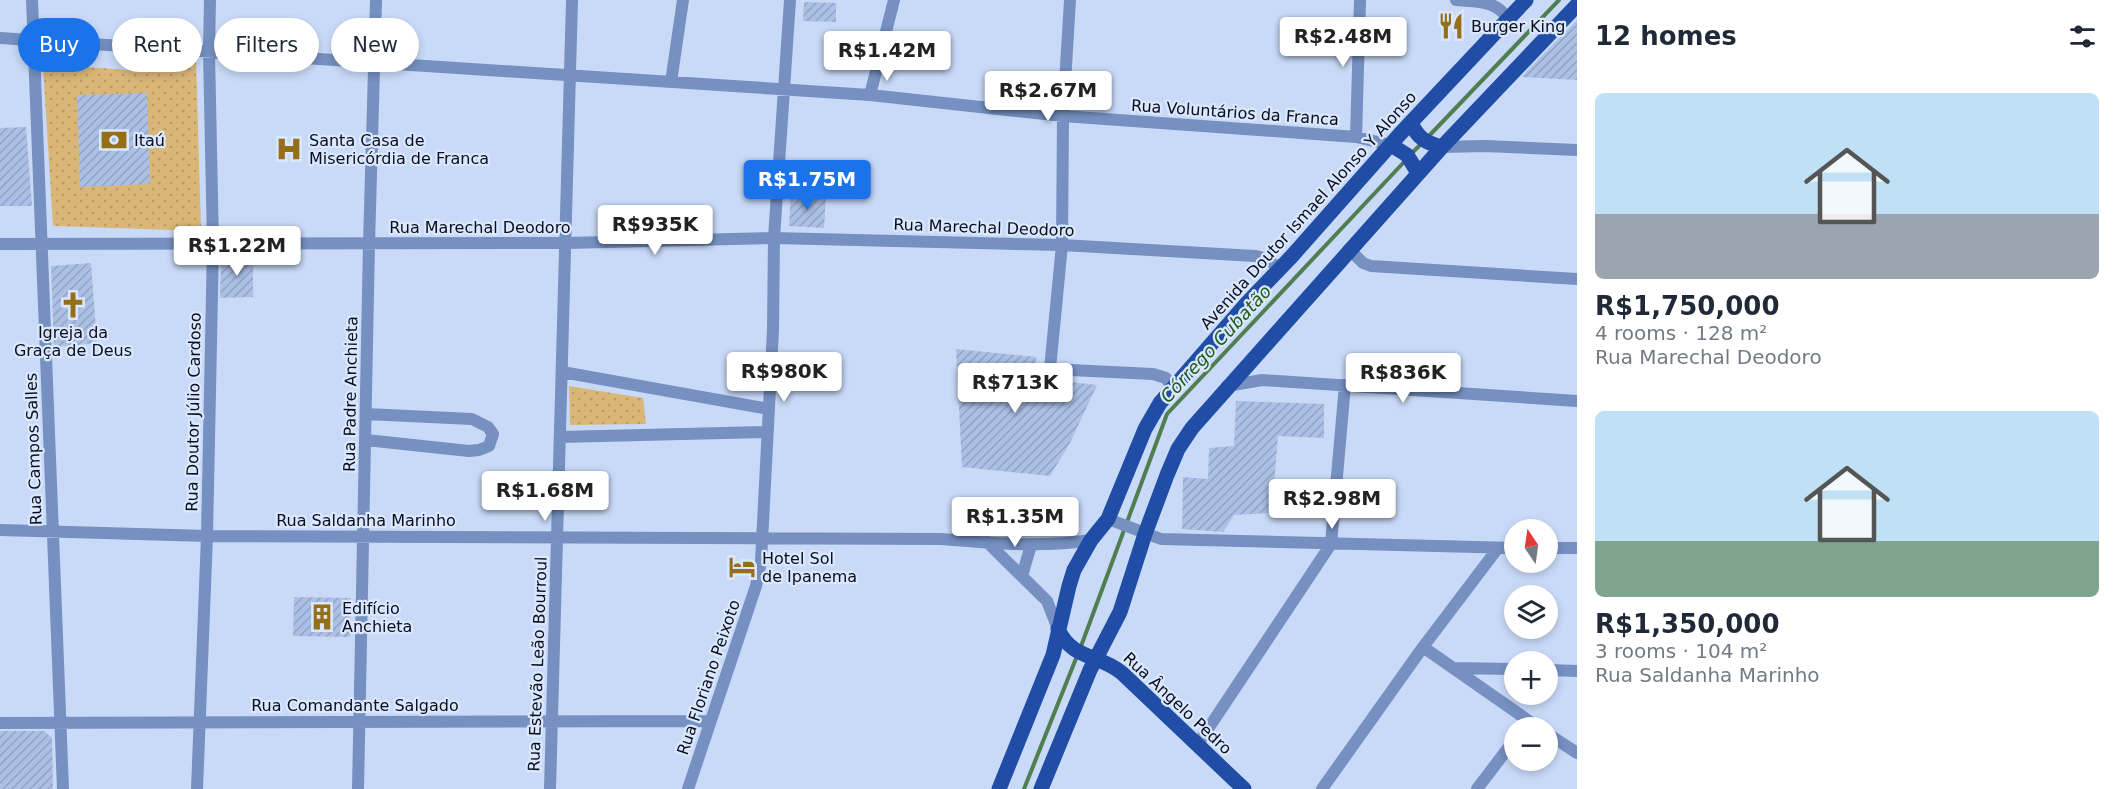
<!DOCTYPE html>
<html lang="en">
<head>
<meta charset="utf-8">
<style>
	body { margin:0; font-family:"DejaVu Sans",sans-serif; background:#f2f2f3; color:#1f2937; height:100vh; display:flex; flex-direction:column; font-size:22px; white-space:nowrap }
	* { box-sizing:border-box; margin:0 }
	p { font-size:20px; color:#747a83 }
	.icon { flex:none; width:33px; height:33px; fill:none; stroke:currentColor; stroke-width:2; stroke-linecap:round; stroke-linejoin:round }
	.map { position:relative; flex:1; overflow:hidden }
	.drawer { display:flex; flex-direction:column; background:#fff; width:540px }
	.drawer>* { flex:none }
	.guide { position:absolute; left:18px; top:18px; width:570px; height:54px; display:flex; gap:12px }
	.needle { width:39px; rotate:347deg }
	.fabs { position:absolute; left:1504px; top:519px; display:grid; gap:12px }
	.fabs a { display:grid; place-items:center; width:54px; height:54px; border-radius:50%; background:#fff; box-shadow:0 3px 9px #0003; font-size:30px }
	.price { position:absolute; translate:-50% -51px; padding:0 14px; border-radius:6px; background:#fff; color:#222; font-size:20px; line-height:39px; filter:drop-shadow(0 2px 3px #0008) }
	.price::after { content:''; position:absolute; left:50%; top:36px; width:18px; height:14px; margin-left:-9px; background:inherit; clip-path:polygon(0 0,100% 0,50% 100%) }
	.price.selected { background:#1a73e8; color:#fff }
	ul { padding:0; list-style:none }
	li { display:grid; align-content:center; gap:12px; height:318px; padding:0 18px }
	li span { display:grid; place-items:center; height:186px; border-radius:9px; color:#555 }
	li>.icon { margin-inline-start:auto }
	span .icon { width:108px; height:108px; fill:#fffc; stroke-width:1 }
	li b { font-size:26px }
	h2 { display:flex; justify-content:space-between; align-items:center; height:72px; padding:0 18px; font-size:26px }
	.tag { padding:0 21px; border-radius:27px; background:#fff; box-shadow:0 3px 9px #0003; font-size:21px; line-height:54px }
	.tag.selected { background:#1a73e8; color:#fff }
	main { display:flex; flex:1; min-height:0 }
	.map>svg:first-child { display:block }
</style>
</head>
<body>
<main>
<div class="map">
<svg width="1577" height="789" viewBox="0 0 1577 789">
	<defs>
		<pattern id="park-dots" width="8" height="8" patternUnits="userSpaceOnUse" patternTransform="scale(1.5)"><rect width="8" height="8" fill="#dab777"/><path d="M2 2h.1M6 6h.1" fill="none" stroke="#ba9c66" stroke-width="1.8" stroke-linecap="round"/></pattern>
		<pattern id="building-hatch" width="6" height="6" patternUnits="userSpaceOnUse" patternTransform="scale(1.5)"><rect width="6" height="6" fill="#abc0e4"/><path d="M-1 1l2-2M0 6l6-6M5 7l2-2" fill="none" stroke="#92a4c3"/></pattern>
	</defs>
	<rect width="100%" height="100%" fill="#c9daf8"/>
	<!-- park -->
	<path fill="url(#park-dots)" d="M42 51H60L71 66 156 72 187 57 196 58 201 231 53 226Z
		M569 386 643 398 646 424 570 425Z"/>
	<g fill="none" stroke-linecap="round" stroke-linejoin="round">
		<!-- stream -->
		<path stroke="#517e51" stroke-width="4" d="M1427 138 1559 0
			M1410 155 1422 143
			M1080 649 1167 414 1405 161
			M1024 789 1077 656"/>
	</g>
	<!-- building -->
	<path fill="url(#building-hatch)" d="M804 2 836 3V22L803 21Z
		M1577 20V80L1522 77 1528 70Z
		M147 93 150 184 80 187 77 95Z
		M26 127 32 206H0V128Z
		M791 193 826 196 824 228 789 226Z
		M253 256V297L220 298 221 258Z
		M91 263 97 343 54 347 51 266Z
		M956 349 1036 357 1035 378 1097 385 1070 443 1050 476 962 467Z
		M1236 401 1324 404V438L1278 436 1272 513 1234 515 1223 532 1182 529 1183 477 1208 479 1209 448 1234 446Z
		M294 597 351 598 350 637 293 636Z
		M0 731H44L52 738 53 789H0Z"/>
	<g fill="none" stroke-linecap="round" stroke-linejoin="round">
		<!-- minor -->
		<path stroke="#7590c1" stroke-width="12" d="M32 0 63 789
			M1070 0 1063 116 1062 245 1050 369 1153 374 1166 378 1172 388
			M1456 0C1478 2 1496 0 1508 19
			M0 38 870 95 1063 116 1356 137 1391 145
			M671 82 683 0
			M870 95 894 0
			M1356 137 1360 0
			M1442 147 1485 146 1577 150
			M0 244 566 243 774 238 1062 245 1255 256C1266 258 1272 261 1279 270
			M1349 249 1363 263 1371 266 1577 279
			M562 372 769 409
			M1227 386 1262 380 1577 401
			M560 437 767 432
			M366 440 469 451 479 450 489 446 493 434 488 427 472 419 366 414
			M1108 519 1161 539 1515 548
			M0 530 207 536 942 539C992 543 1041 548 1091 540
			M987 542 1047 601 1058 629
			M1548 548H1577
			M1022 576 1031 545
			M1423 647 1539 728
			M1453 668 1515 669
			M1548 670 1577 671
			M0 723 710 721
			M1548 734 1577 753
			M1198 744 1331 544 1345 385
			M197 789 207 536 213 245 209 52 210 0
			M358 789 369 244 376 0
			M550 789 572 0
			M688 789 756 586 761 561 773 330 774 238 790 0
			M1322 789 1423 647 1498 548
			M1477 789 1515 739"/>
		<!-- major -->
		<path stroke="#204da5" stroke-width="15" d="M1411 122C1417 138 1426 143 1442 147
			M1391 145 1407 155 1418 173
			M1058 629C1072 660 1099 654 1122 673L1244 789
			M999 789 1053 655 1069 586 1074 570 1091 540 1108 519 1145 429 1160 403 1247 303 1292 256 1400 134 1526 0
			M1041 789 1090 670 1120 612 1145 534 1167 475 1178 449 1192 428 1442 147 1577 5"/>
	</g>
	<!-- icons -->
	<defs>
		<g id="restaurant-bare" transform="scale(2.07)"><path d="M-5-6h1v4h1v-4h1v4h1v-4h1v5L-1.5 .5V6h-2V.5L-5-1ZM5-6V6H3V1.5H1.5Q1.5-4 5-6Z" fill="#956e18" stroke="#dae7fe" stroke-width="2.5" paint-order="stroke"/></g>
		<g id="bank-bare" transform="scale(2.07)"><path d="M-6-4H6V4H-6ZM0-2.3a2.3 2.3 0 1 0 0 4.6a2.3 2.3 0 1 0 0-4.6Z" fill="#956e18" stroke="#dae7fe" stroke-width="2.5" paint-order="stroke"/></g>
		<g id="hospital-bare" transform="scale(2.07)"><path d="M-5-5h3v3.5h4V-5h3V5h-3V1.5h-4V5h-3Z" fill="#956e18" stroke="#dae7fe" stroke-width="2.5" paint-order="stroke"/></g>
		<g id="church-bare" transform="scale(2.07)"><path d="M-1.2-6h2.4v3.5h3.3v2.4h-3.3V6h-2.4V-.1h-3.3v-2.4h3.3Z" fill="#956e18" stroke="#dae7fe" stroke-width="2.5" paint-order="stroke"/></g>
		<g id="hotel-bare" transform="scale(2.07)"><path d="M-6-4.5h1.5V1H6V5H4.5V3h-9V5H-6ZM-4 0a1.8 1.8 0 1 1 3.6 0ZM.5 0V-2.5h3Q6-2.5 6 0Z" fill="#956e18" stroke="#dae7fe" stroke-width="2.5" paint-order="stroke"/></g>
		<g id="building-bare" transform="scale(2.07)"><path d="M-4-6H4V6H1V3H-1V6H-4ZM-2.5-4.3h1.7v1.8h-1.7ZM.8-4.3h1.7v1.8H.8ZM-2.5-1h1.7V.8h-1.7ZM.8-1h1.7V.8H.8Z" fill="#956e18" stroke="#dae7fe" stroke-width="2.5" paint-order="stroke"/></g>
	</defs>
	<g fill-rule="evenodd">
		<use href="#restaurant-bare" x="1451" y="26"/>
		<use href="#bank-bare" x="114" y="140"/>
		<use href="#hospital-bare" x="289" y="149"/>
		<use href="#church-bare" x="73" y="305"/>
		<use href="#hotel-bare" x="742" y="567"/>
		<use href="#building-bare" x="322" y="617"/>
	</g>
	<g text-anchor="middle" stroke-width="4.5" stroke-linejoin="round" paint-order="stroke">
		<!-- poi labels -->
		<g font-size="16" fill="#080f1c" stroke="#dae7fe" text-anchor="start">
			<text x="1471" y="32">Burger King</text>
			<text x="134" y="146">Itaú</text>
			<text x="309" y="146">Santa Casa de<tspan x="309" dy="18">Misericórdia de Franca</tspan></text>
			<text x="73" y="338" text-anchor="middle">Igreja da<tspan x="73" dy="18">Graça de Deus</tspan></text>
			<text x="762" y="564">Hotel Sol<tspan x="762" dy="18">de Ipanema</tspan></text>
			<text x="342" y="614">Edifício<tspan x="342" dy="18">Anchieta</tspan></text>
		</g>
		<!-- street labels -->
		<g font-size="16" fill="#080f1c" stroke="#dae7fe">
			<text transform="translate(1235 112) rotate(4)" y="6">Rua Voluntários da Franca</text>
			<text transform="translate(1308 210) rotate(-48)" y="6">Avenida Doutor Ismael Alonso Y Alonso</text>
			<text x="480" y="233">Rua Marechal Deodoro</text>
			<text transform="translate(984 227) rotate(2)" y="6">Rua Marechal Deodoro</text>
			<text transform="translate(350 394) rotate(-89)" y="6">Rua Padre Anchieta</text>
			<text transform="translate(193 412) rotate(-89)" y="6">Rua Doutor Júlio Cardoso</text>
			<text transform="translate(33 449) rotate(-92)" y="6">Rua Campos Salles</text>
			<text x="366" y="526">Rua Saldanha Marinho</text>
			<text transform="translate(537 664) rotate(-88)" y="6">Rua Estevão Leão Bourroul</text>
			<text transform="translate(708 677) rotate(-71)" y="6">Rua Floriano Peixoto</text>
			<text transform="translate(1178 703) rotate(43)" y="6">Rua Ângelo Pedro</text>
			<text x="355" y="711">Rua Comandante Salgado</text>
		</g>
		<!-- water labels -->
		<g font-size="18" font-style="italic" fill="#205d1a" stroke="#dae7fe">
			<text transform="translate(1216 344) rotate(-47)" y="6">Córrego Cubatão</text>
		</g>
	</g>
</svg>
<div class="fabs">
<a><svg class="needle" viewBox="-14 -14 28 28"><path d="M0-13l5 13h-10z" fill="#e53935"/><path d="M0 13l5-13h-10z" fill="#747a83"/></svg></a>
<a><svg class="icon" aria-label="layers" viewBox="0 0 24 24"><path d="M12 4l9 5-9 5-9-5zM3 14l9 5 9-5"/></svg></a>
<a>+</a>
<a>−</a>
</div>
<b class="price" style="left:1343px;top:68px">R$2.48M</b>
<b class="price" style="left:887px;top:82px">R$1.42M</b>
<b class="price" style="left:1048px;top:122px">R$2.67M</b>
<b class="price selected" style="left:807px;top:211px">R$1.75M</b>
<b class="price" style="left:655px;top:256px">R$935K</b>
<b class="price" style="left:237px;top:277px">R$1.22M</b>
<b class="price" style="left:784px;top:403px">R$980K</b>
<b class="price" style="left:1403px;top:404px">R$836K</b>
<b class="price" style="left:1015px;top:414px">R$713K</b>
<b class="price" style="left:545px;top:522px">R$1.68M</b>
<b class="price" style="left:1332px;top:530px">R$2.98M</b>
<b class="price" style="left:1015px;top:548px">R$1.35M</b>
<div class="guide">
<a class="tag selected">Buy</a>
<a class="tag">Rent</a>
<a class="tag">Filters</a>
<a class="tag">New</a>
</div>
</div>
<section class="drawer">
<h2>12 homes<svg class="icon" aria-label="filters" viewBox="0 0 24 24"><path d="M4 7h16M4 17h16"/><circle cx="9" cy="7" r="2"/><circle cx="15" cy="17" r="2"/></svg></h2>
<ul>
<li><span style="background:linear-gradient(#bfe0f5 65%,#9aa5b1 0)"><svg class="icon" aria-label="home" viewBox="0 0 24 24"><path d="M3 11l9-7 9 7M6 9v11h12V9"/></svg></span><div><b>R$1,750,000</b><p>4 rooms · 128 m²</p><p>Rua Marechal Deodoro</p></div></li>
<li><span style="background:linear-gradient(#bfe0f5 70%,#7fa58c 0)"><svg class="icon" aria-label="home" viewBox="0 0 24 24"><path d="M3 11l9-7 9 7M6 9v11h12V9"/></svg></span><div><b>R$1,350,000</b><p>3 rooms · 104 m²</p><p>Rua Saldanha Marinho</p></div></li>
</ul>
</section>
</main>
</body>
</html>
